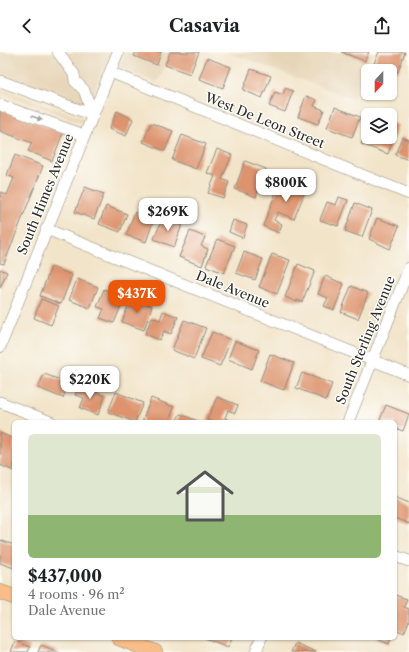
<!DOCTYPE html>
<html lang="en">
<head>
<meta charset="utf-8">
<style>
	body { margin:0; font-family:"Libre Caslon Text",serif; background:#f2f2f2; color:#202124; height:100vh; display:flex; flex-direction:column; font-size:15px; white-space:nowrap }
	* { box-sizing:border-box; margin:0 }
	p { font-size:13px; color:#757577 }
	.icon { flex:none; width:22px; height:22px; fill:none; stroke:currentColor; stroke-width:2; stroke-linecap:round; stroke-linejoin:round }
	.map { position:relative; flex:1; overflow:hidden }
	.drawer { position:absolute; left:12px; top:368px; width:385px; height:220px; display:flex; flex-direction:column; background:#fff; border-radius:6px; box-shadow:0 1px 3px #0004 }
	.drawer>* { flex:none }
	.needle { width:26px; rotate:201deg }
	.buttons { position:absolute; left:361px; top:12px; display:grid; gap:8px }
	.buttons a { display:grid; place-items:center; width:36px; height:36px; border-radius:6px; background:#fff; box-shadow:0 1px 3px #0004; font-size:20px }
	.price { position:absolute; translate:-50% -34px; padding:0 9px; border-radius:8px; background:#fff; color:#222; font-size:13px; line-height:26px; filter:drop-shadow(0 1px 2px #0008) }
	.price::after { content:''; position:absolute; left:50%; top:24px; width:12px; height:9px; margin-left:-6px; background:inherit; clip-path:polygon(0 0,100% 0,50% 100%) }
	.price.selected { background:#ea580c; color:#fff }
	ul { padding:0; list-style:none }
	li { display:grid; align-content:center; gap:8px; height:212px; padding:0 16px }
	li span { display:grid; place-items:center; height:124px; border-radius:6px; color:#555 }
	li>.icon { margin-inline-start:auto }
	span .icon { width:72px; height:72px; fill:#fffc; stroke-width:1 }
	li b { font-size:17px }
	header { display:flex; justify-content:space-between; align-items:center; height:52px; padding:0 16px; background:#fff; font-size:18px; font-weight:800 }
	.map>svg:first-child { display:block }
</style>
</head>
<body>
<header><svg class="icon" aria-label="back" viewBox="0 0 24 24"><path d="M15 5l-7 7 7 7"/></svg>Casavia<svg class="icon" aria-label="share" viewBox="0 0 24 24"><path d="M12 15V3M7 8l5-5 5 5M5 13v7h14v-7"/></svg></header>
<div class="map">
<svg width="409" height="600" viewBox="0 0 409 600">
	<rect width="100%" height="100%" fill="#fdfcf7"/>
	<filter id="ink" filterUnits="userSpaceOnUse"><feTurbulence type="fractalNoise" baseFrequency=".025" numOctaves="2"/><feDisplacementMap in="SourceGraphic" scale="8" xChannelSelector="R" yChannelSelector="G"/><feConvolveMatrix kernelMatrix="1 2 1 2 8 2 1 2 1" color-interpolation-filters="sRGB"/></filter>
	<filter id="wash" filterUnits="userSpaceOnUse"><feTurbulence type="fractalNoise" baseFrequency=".012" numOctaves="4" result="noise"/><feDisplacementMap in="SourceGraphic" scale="16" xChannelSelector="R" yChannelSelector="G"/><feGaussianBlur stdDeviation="0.9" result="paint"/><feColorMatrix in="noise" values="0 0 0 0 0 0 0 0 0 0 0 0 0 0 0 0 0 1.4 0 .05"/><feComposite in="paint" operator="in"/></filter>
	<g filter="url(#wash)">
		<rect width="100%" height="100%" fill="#f2e4c9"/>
		<!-- built -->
		<path fill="#e7d5b7" d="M0 0H112L105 18H102L88 54 0 22Z
			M124 0H172L157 31 119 16Z
			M227 0H372L353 47Z
			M0 37 84 67 82 71 0 40Z"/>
		<g id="blocks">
			<!-- building -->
			<path fill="#dd936d" d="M136 0H161L157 13 134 4Z
				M170 0H199L190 22 165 13Z
				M341 0H369L365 9Z
				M379 0H405L398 20 374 11Z
				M207 6 231 15 223 36 199 27Z
				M251 17 271 24 262 46 243 38Z
				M285 36 293 39 285 60 269 54 275 40 283 43Z
				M306 44 317 48 314 54 324 58 318 72 298 65Z
				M335 55 360 65 352 85 327 76Z
				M0 57 63 81 52 109 28 99 32 91 0 79Z
				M117 59 133 67 126 84 109 77Z
				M390 70 398 73 388 102 361 92 366 78H368V85H390Z
				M151 71 173 79 165 99 143 90Z
				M182 83 206 92 196 117 172 108Z
				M402 85 409 88V108L395 103Z
				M217 97 232 103 222 127 229 130 223 146 208 141 215 124 207 121Z
				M15 103 43 114 4 212 0 211V142L1 140 7 143 14 126 7 123Z
				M245 109 266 117 256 145 235 137Z
				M292 125 308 132 294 167 278 160 274 168 282 172 279 181 263 174 280 130 288 134Z
				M85 135 104 142 94 167 75 160Z
				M339 145 348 148 338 174 320 168 327 150 336 153Z
				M355 151 372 158 362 185 345 179Z
				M106 154 127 162 120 180 99 172Z
				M135 160 154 167 146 190 126 183Z
				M163 165 182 173 174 195 154 187Z
				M377 166 399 174 390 197 369 187Z
				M233 168 247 173 243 186 229 180Z
				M190 179 205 185 201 194 208 197 202 214 179 205Z
				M217 187 235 194 224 221 206 214Z
				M244 200 263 207 255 228 236 221Z
				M272 202 290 208 277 242 259 235Z
				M298 212 315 219 302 250 297 248V250L285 245Z
				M51 215 72 223 61 252 40 244Z
				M0 217 7 220 0 236Z
				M325 224 344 232 334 258 324 254 328 246 318 242Z
				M77 227 98 235 90 256 69 248Z
				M351 234 368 241 358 267 341 260Z
				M104 237 125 245 114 271 100 266 104 257 97 255Z
				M131 246 152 254 144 278 122 270Z
				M41 247 59 254 51 273 34 266Z
				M163 259 178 265 171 282 164 279 160 288 145 282 152 265 160 268Z
				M184 268 206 276 194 307 172 298Z
				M212 280 231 288 220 314 201 307Z
				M235 289 259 298 252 317 228 307Z
				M270 302 294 311 284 338 260 329Z
				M302 321 332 332 326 348 296 336Z
				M44 322 69 331 63 346 38 336Z
				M79 333 105 344 98 363 80 356 84 346 75 343Z
				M116 340 143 351 135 370 108 360Z
				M217 345 238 353 235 361 228 358 225 366 232 369 231 370H213L207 368Z
				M151 346 174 355 169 370H142Z
				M386 353 409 362 403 379 395 376V370H379Z
				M180 362 201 370H176Z
				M0 381 14 387V419L0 413Z
				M395 445 409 451V472L395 466Z
				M0 488 14 493V516L0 511Z
				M395 543 407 547 404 555 409 557V569L404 581 395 577Z
				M205 586H232L228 595Z
				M375 586H391L389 592Z
				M15 589 30 595 28 600H11Z
				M295 591 316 600H291Z
				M41 593 59 600H38Z"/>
		</g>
	</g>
	<g filter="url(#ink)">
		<use href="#blocks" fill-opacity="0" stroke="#8e887a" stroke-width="1"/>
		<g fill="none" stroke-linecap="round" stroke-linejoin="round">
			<!-- minor casing -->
			<g stroke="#8e887a" stroke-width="12">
				<path id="minor" d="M58 0 74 22 75 29 84 38 93 63
					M110 20 409 142
					M0 29 93 63
					M0 53 84 83
					M46 177 409 323
					M0 295 118 0
					M0 350 51 370
					M348 370 409 216
					M395 504 409 509
					M256 600 261 586"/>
			</g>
			<!-- major casing -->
			<g stroke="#8e887a" stroke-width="16">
				<path id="major" d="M0 540 14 545
					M119 586 155 600"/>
			</g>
			<!-- minor -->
			<use href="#minor" stroke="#fff" stroke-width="11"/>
			<!-- major -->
			<use href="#major" stroke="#f8bd89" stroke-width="15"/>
		</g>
		<!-- one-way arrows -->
		<defs><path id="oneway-solid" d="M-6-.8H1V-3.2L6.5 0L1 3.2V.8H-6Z"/></defs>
		<use fill="#a0a0a0" href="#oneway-solid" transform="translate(37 66) rotate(20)"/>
	</g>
	<g text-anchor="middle" stroke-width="3" stroke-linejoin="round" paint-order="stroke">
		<!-- street labels -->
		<g font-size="13" fill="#2b2b2b" stroke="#fdfcf7">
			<text transform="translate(265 68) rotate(22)" y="5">West De Leon Street</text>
			<text transform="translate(45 142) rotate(-68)" y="5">South Himes Avenue</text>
			<text transform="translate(233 237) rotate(22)" y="5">Dale Avenue</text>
			<text transform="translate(365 288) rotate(-68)" y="5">South Sterling Avenue</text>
		</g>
	</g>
</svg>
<div class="buttons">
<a><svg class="needle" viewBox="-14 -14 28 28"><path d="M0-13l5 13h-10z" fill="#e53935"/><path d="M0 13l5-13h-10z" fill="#757577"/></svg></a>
<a><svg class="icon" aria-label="layers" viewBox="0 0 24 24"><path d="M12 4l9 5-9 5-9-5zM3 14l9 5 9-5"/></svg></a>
</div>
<b class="price" style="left:286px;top:151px">$800K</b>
<b class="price" style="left:168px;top:180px">$269K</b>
<b class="price selected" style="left:137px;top:262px">$437K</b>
<b class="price" style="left:90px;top:348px">$220K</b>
<section class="drawer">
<ul>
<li><span style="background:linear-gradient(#dfe7d0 65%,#8fb573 0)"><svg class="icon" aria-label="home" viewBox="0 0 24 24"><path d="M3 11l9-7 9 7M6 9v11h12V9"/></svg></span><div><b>$437,000</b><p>4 rooms · 96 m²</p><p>Dale Avenue</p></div></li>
</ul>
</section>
</div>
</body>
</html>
